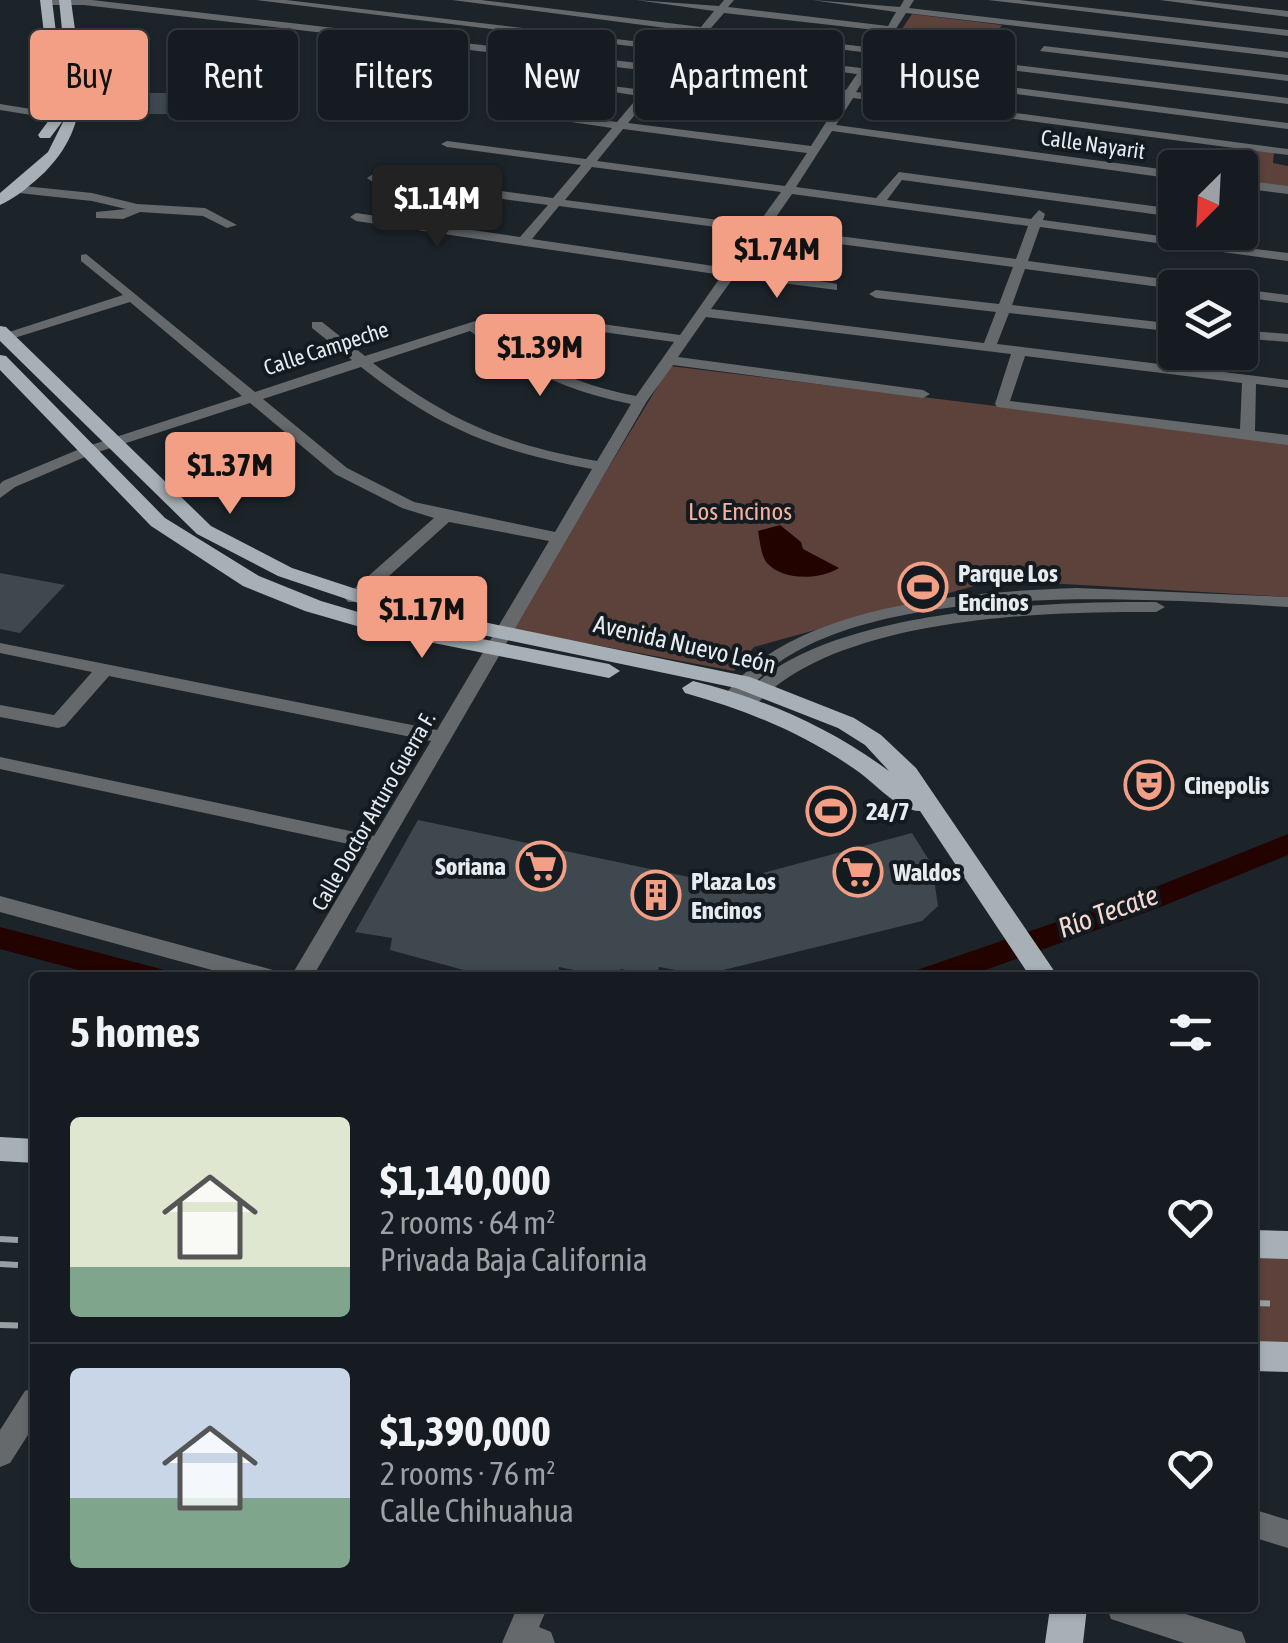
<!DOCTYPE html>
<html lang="en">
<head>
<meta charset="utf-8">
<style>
	body { margin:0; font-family:"Asap Condensed",sans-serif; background:#1e2429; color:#f1f3f6; height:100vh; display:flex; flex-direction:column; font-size:38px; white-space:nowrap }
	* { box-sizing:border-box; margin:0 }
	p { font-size:32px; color:#9da1a5 }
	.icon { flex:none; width:55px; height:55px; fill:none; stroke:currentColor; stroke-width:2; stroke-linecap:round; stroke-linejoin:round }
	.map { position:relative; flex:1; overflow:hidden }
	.drawer { position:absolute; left:30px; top:972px; width:1228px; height:640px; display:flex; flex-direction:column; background:#151b20; border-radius:10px; box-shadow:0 2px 8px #0004,0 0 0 2px #34393e }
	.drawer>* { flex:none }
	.hud { position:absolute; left:30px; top:30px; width:1230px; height:90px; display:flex; gap:20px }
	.needle { width:65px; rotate:204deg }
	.tools { position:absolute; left:1158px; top:150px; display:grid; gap:20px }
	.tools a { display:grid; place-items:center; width:100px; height:100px; border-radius:10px; background:#151b20; box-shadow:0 2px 8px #0004,0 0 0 2px #34393e; font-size:50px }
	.price { position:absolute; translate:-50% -85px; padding:0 22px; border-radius:10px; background:#f39f85; color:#111; font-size:32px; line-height:65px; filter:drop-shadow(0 2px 5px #0008) }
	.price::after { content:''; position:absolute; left:50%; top:60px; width:30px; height:22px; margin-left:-15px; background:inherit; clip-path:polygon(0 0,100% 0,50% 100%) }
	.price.active { background:#222; color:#fff }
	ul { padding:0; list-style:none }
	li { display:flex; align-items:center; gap:30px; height:250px; padding:0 40px }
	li+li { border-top:2px solid #34393e }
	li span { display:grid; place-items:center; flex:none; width:280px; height:200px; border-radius:10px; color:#555 }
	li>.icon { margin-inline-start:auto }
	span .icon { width:120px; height:120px; fill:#fffc; stroke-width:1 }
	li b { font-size:42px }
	h2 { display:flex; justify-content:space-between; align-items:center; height:120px; padding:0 40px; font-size:42px }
	.chip { padding:0 35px; border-radius:10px; background:#151b20; box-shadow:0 2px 8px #0004,0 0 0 2px #34393e; font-size:35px; line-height:90px }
	.chip.active { background:#f39f85; color:#111 }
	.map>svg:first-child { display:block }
</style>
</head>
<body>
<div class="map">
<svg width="1288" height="1643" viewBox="0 0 1288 1643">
	<rect width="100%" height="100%" fill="#1c242a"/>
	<!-- green -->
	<path fill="#5c423b" d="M912 14 1002 25 983 53 965 51 960 58 905 50 908 44 893 42Z
		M1253 150 1274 152 1273 163 1288 166V187L1240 181V168H1231V158L1250 160Z
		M670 366 1288 442V597L996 580 754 647 734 671 511 629Z
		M1268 1256 1288 1257V1350L1253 1348 1252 1260Z"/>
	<!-- water -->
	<path fill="#220300" d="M780 525 801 542 803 549 839 568C820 580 783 581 767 563 761 556 760 541 758 531Z"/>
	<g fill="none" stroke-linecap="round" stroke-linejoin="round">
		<!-- river -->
		<path fill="#220300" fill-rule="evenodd" d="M1288 834V855L1158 908 963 978H913L917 970 1138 894Z
			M0 927 153 967 164 970 168 978H108L0 949Z"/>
	</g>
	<!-- building -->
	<path fill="#3f484f" d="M177 85 210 87 195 114H107L120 93H173Z
		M0 573 65 585 20 633 0 629Z
		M418 820 722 884 912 833 932 865 938 906 922 921 703 975 659 967 657 977 621 969 613 978 559 967V978H493L390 950 392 938 355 932Z"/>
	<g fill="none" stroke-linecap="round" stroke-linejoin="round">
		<!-- minor -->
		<path fill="#65696c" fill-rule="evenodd" d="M47 0H92L664 66 673 59 678 62 674 68 846 90 857 74 256 0H286L861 68 870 53 706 33 700 37 696 32 452 0H481L701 27 714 11 636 0 719 6 724 0H734L728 7 888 26 896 12 812 0 900 7 904 0H914L909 8 1288 52V58L906 13 883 49 1288 98V104L880 54 870 69 1288 123V129L867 75 856 92 1288 149V155L853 98 836 125 1175 171V179L832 131 796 187 876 198 899 172 1175 209V217L902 180 887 200 1031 219 1039 210 1045 214 1043 220 1234 246 1245 216 1255 213 1247 248 1288 253V261L1040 227 1028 261 1201 284 1207 288 1175 289 1025 269 1012 305 1175 324V332L1009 313 997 344 1288 380V388L1256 384 1255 431 1288 435V445L997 407 995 404 1011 354 706 317 678 357 923 390 930 394 923 398 673 365 647 401 312 978H290L367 848 0 769V757L374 836 431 741 109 676 65 726 58 728 0 717V705L54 715 92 672 0 653V643L437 730 549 541 449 522 360 602H348L345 598 348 594 434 518 402 508 335 474 250 403 92 454 15 487 0 498V484L3 481 82 448 242 396 130 302 11 339H1L0 335 123 295 81 261V255L86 254 255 392 352 360 312 328V322H322L365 356 488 317H553L680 335 722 275 356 221 350 217 356 213 520 237 548 205 373 182 367 178 373 174 553 198 581 165 447 147 441 144 447 141 586 159 612 128 497 111 503 108 617 122 639 96 558 83 563 80 644 90 659 72 84 5H44ZM724 13 884 31 874 48 711 28ZM669 73 842 96 832 113 654 91ZM650 97 828 119 811 146 628 123ZM623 129 807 153 785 186 597 161ZM592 167 781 192 757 225 565 200ZM792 194 1028 226 1016 259 769 227ZM559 206 753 232 727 268 532 239ZM764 234 1013 267 999 304 876 290 869 294 876 298 996 312 984 343 711 309 734 277 837 290V284L832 283 739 269ZM489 325H553L674 342 636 396C577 385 531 363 483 327ZM470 331C521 369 569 392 631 404L597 461C503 444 449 421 373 363ZM1025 356 1242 383 1240 429 1010 401ZM361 367C438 428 496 451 592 469L555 532 414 502 347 468 263 399Z
			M988 0H1019L1288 30V36Z
			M1160 0H1191L1288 11V17Z
			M1044 46 1288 75V81L1040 51Z
			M0 104 75 116 81 119 75 122 0 110Z
			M1240 180 1288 186V194L1240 188Z
			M14 185 92 193 137 204 205 208 237 225 227 228 203 216 140 212 123 219 96 218V212L126 209 92 201 10 192V186Z
			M1240 289 1288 295V303L1240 297Z
			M1240 330 1288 334V342L1240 338Z
			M1077 588 1288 597V607C1150 599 837 574 744 695 821 609 1046 601 1156 602L1165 607 1156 612C1044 611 833 617 755 706H741L740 701 732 704 723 698C789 603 970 592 1077 588Z
			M0 896 273 970 281 972 284 978H241L0 912Z
			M35 1387V1424L10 1463 0 1467V1430L25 1391Z
			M1252 1509 1288 1520V1548L1252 1537Z
			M517 1608H547L539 1627 551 1632 555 1643H502Z
			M1107 1608H1167L1242 1632 1246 1643H1184L1111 1619Z"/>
		<!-- major -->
		<path fill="#a7b0b6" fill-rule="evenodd" d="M40 0H52L66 114 68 90 59 0H71C79 67 97 119 45 172 32 184 16 198 0 205V193L48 152 65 118 50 138H40L38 135 52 116V101Z
			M0 326 6 327 211 526 292 568 411 607 750 677 854 718 881 735 916 768 1059 978H1031L920 811C898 811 874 782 856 770 803 733 746 710 685 693L682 688 693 681C765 699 829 727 889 771L865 745 838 728 736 688 406 619 278 576 197 534 0 341Z
			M0 355 6 356 165 518 259 576 321 601 385 620 609 664 620 671 609 678 374 631 305 611 243 586 151 526 0 370Z
			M0 1137 35 1139V1163L0 1161Z
			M1252 1230 1288 1231V1259L1252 1258Z
			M1252 1341 1288 1342V1372L1252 1371Z
			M1050 1608H1087L1083 1643H1045Z"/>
		<!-- rail -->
		<path stroke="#99a0a4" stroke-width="6" stroke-dasharray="18 18" stroke-linecap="butt" d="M0 1239 35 1241
			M0 1264 35 1266
			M1252 1303 1288 1304
			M0 1325 35 1326"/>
	</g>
	<!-- icons -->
	<defs>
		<g id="stadium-ring" transform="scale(2.5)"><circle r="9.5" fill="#131b20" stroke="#f39f85" stroke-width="1.5"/><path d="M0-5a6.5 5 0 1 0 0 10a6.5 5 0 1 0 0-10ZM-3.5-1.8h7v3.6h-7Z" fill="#f39f85"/></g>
		<g id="theatre-ring" transform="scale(2.5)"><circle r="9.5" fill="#131b20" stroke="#f39f85" stroke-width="1.5"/><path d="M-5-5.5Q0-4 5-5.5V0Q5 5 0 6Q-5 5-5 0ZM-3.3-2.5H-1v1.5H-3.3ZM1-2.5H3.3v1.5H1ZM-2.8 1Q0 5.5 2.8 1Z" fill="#f39f85"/></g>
		<g id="supermarket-ring" transform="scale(2.5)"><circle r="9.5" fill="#131b20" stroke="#f39f85" stroke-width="1.5"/><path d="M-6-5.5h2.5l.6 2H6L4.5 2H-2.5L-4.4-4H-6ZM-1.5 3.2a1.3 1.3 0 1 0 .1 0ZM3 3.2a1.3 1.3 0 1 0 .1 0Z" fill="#f39f85"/></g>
		<g id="building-ring" transform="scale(2.5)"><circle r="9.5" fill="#131b20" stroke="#f39f85" stroke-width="1.5"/><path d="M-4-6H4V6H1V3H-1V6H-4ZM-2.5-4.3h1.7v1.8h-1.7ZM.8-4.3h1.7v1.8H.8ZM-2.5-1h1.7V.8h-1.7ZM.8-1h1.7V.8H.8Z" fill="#f39f85"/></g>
	</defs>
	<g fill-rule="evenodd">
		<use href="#stadium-ring" x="923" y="587"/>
		<use href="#theatre-ring" x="1149" y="785"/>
		<use href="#stadium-ring" x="831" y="811"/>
		<use href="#supermarket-ring" x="541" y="866"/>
		<use href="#supermarket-ring" x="858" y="872"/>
		<use href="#building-ring" x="656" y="895"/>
	</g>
	<g text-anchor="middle" stroke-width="8" stroke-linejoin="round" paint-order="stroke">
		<!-- far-street labels -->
		<g font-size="22" fill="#e6ebef" stroke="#131b20">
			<text transform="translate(1093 144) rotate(8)" y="8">Calle Nayarit</text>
			<text transform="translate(326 348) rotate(-18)" y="8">Calle Campeche</text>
			<text transform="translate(373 811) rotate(-60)" y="8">Calle Doctor Arturo Guerra F.</text>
		</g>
		<!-- park labels -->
		<g font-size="25" fill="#f8b09a" stroke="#131b20">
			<text x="740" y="520">Los Encinos</text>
		</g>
		<!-- poi labels -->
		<g font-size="25" font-weight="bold" fill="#e6ebef" stroke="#131b20" text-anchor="start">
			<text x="958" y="582">Parque Los<tspan x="958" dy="29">Encinos</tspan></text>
			<text x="1184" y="794">Cinepolis</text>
			<text x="866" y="820">24/7</text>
			<text x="506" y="875" text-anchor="end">Soriana</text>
			<text x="893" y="881">Waldos</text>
			<text x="691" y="890">Plaza Los<tspan x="691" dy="29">Encinos</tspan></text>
		</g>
		<!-- street labels -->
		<g font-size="25" fill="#e6ebef" stroke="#131b20">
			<text transform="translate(685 644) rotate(13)" y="9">Avenida Nuevo León</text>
		</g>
		<!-- water labels -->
		<g font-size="28" font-style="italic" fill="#f6d8cf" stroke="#131b20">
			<text transform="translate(1108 911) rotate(-20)" y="10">Río Tecate</text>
		</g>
	</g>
</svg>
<div class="tools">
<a><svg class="needle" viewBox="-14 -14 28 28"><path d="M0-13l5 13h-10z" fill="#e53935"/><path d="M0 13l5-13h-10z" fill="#9da1a5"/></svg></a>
<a><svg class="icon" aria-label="layers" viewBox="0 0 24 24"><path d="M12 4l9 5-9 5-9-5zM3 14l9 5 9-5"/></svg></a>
</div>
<b class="price active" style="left:437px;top:250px">$1.14M</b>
<b class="price" style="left:777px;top:301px">$1.74M</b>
<b class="price" style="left:540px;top:399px">$1.39M</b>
<b class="price" style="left:230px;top:517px">$1.37M</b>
<b class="price" style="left:422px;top:661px">$1.17M</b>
<div class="hud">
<a class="chip active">Buy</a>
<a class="chip">Rent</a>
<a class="chip">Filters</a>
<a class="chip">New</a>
<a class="chip">Apartment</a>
<a class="chip">House</a>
</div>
<section class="drawer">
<h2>5 homes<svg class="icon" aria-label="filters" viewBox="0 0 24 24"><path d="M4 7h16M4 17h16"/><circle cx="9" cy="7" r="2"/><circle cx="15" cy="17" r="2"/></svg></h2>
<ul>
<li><span style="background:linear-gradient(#dfe7d0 75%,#7fa58c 0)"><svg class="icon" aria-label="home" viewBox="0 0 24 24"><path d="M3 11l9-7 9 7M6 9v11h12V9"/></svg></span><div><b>$1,140,000</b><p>2 rooms · 64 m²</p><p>Privada Baja California</p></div><svg class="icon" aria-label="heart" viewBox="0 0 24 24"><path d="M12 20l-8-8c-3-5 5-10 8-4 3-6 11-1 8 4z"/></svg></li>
<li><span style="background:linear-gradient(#c9d6e8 65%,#7fa58c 0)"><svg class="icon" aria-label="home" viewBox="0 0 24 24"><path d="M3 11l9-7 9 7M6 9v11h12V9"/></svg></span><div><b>$1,390,000</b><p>2 rooms · 76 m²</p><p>Calle Chihuahua</p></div><svg class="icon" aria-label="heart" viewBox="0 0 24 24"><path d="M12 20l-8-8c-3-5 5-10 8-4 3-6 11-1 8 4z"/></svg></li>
</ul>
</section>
</div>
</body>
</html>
